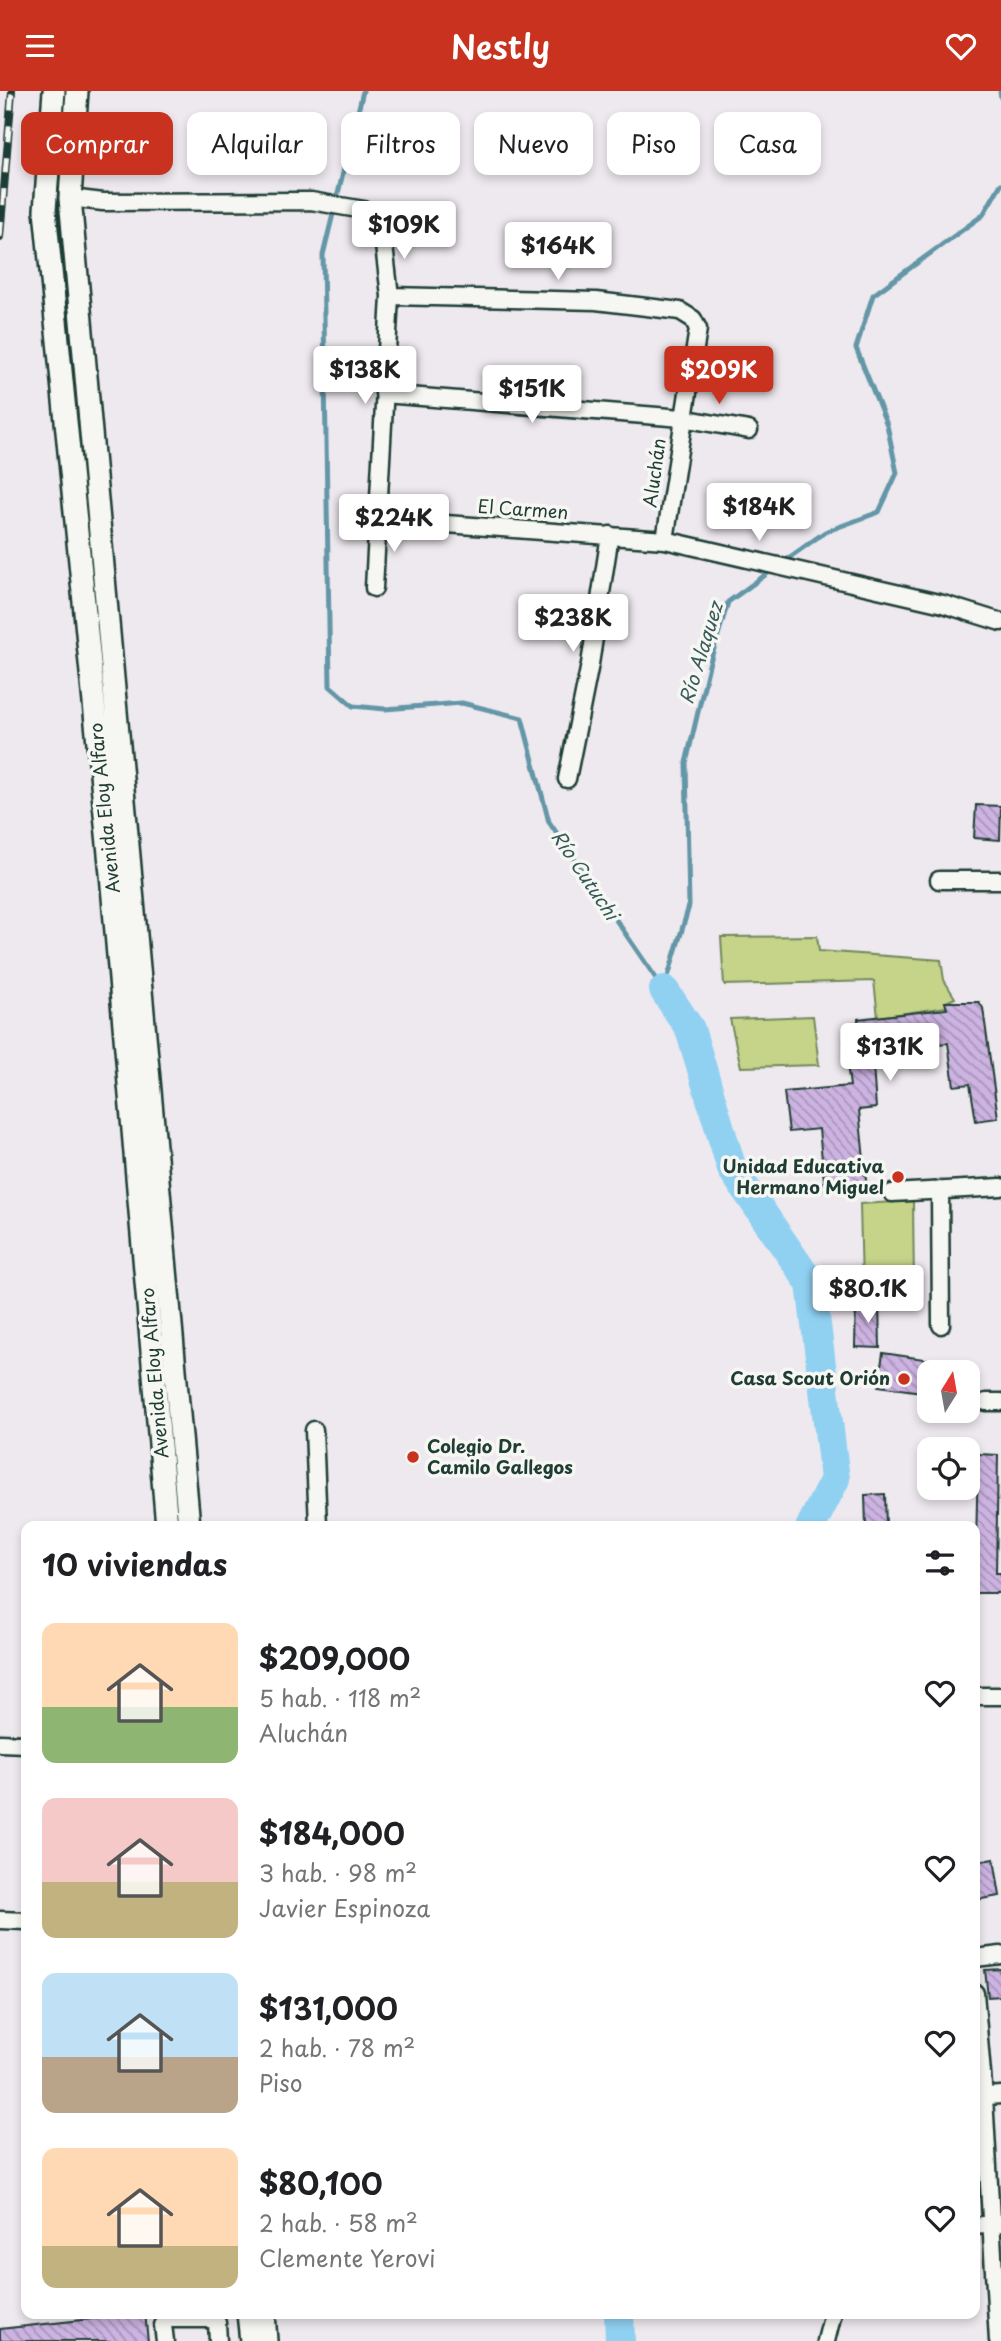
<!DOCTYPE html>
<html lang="es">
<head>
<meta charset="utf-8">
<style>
	body { margin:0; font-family:"Playpen Sans",sans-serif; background:#f6f6f6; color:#202124; height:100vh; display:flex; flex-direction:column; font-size:26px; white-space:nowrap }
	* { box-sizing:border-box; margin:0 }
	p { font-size:23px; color:#757577 }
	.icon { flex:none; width:38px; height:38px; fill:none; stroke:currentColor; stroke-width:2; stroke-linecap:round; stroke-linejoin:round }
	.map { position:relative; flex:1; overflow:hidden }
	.panel { position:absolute; left:21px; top:1430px; width:959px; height:798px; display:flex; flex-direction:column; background:#fff; border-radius:14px; box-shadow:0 4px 10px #0003 }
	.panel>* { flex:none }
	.hud { position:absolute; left:21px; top:21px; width:959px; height:63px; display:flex; gap:14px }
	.needle { width:46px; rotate:11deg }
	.tools { position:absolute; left:917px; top:1269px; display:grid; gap:14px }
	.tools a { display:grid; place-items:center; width:63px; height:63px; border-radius:14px; background:#fff; box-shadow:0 4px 10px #0003; font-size:35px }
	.price { position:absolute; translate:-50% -60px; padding:0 16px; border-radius:7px; background:#fff; color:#222; font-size:23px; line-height:46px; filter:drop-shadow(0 2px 4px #0008) }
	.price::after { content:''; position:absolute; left:50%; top:42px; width:21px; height:16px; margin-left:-10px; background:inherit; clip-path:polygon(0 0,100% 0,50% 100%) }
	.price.current { background:#c8321e; color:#fff }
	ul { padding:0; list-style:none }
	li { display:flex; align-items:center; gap:21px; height:175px; padding:0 21px }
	li span { display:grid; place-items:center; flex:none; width:196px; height:140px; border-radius:14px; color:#555 }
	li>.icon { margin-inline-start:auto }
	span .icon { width:84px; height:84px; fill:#fffc; stroke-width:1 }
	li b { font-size:30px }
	h2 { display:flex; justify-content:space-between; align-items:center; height:84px; padding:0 21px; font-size:30px }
	.chip { padding:0 24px; border-radius:14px; background:#fff; box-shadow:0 4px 10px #0003; font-size:24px; line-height:63px }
	.chip.current { background:#c8321e; color:#fff }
	header { display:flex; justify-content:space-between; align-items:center; height:91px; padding:0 21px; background:#c8321e; color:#fff; font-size:32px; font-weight:600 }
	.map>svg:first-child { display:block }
</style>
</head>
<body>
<header><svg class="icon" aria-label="menu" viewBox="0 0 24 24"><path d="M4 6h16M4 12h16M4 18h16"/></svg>Nestly<svg class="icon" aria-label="heart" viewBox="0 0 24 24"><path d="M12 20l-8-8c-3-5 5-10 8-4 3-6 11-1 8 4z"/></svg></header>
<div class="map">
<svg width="1001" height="2250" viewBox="0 0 1001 2250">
	<defs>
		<pattern id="building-back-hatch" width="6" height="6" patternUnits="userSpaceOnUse" patternTransform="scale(1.75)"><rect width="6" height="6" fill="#cdb3e2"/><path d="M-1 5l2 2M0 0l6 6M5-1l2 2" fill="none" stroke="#a693b8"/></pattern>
	</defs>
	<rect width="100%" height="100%" fill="#eee9ef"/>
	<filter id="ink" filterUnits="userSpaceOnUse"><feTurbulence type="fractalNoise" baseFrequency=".0143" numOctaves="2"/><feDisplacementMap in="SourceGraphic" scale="14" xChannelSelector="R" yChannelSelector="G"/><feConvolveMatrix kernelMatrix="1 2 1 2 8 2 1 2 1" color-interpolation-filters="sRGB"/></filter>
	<g filter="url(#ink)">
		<!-- garden -->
		<path fill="#c5d488" stroke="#72885e" stroke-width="2" d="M817 845 819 860 941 869 944 889 955 907 946 911V916L878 926 874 890 724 894 721 846Z
			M813 925 819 974 741 976 730 928Z
			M913 1110 914 1196 862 1194 860 1113Z"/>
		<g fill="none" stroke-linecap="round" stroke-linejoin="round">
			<!-- stream -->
			<path stroke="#6396a6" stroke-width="5" d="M363 0 323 164 330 595 353 615 385 618 462 612 522 627 549 731 664 899
				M1000 0 1001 7
				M783 471 825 441 879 421 897 382 887 334 856 257 873 204 983 124 1001 93
				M664 899 689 815 686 672 709 574 728 511 775 477"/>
			<!-- river -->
			<path stroke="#90d1f2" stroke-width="30" d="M664 899 690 938 732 1078 811 1193 835 1388 811 1435
				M619 2222 620 2250"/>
		</g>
		<!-- building -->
		<path fill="url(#building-back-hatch)" stroke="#1f3d34" stroke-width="2" d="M976 714 1001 715 1000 749 974 747Z
			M945 911H979L983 917 998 1027 976 1030 970 993 954 995 948 952 872 959 876 1017 859 1019 867 1099H825L819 1038 789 1041 784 1001 850 995 844 950 858 947V928L947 918Z
			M856 1210H879L880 1257 855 1256Z
			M883 1262 958 1273V1281H929V1302L878 1295Z
			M978 1363 998 1364 996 1482H1001V1502H975Z
			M885 1403 886 1435H866L865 1404Z
			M994 1768 1000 1805 975 1809V1771Z
			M1001 1878V1905L988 1906 985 1879Z
			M145 2222 148 2250H0V2238Z"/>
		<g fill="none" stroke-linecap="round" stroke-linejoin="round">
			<!-- minor casing -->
			<g stroke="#1f3d34" stroke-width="21">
				<path id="minor" d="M70 107 103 111 311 110 364 119 376 125 382 138 390 205 374 497
					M390 205 596 210 680 220 693 228 698 238 665 449
					M384 303 682 327 749 339
					M378 428 665 449 943 513 1001 531
					M567 688 590 573 610 444
					M939 789H1001
					M940 1099 941 1234
					M892 1102 1001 1096
					M986 1311H1001
					M314 1339 318 1435
					M975 1605H1001
					M0 1652 26 1653
					M0 1829 26 1830
					M975 1867 1001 1864
					M975 1902 984 2006 998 2250
					M975 2006 1001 2004
					M975 2135 1001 2132
					M165 2250 163 2234 168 2228H211L217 2232 218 2250
					M826 2250 833 2222"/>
			</g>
			<!-- major casing -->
			<g stroke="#1f3d34" stroke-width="26">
				<path id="major" d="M54 0 45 119 111 783 167 1435
					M77 0 70 107 189 1435
					M248 2222 251 2250
					M264 2222 266 2250"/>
			</g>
			<!-- minor -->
			<use href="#minor" stroke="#f6f6f2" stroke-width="16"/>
			<!-- major -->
			<use href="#major" stroke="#f6f6f2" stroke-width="21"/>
			<!-- rail casing -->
			<g stroke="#1f3d34" stroke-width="8">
				<path id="rail" d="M0 146 12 0"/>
			</g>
			<!-- rail -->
			<use href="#rail" stroke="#f6f6f2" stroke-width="5" stroke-dasharray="16" stroke-linecap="butt"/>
		</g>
	</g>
	<!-- markers -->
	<g fill="#c8321e" stroke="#f6f6f2" stroke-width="2.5">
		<circle cx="898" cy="1086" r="7"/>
		<circle cx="904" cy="1288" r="7"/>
		<circle cx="413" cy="1366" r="7"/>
	</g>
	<g text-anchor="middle" stroke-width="7" stroke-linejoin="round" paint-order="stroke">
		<!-- street labels -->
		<g font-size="18" fill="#1f3d34" stroke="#f6f6f2">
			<text transform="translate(655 382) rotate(-82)" y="6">Aluchán</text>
			<text transform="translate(523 419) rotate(4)" y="6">El Carmen</text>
			<text transform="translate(105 717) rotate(-96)" y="6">Avenida Eloy Alfaro</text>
			<text transform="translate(155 1282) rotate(-95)" y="6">Avenida Eloy Alfaro</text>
		</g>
		<!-- poi labels -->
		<g font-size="18" font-weight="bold" fill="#1f3d34" stroke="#f6f6f2" text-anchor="end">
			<text x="884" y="1082">Unidad Educativa<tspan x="884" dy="21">Hermano Miguel</tspan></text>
			<text x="890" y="1294">Casa Scout Orión</text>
			<text x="427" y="1362" text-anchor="start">Colegio Dr.<tspan x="427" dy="21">Camilo Gallegos</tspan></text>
		</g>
		<!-- water labels -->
		<g font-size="19" font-style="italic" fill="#365b5a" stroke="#f6f6f2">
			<text transform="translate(701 562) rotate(-73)" y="7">Río Alaquez</text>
			<text transform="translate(585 784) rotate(56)" y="7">Río Cutuchi</text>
		</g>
	</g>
</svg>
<div class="tools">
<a><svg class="needle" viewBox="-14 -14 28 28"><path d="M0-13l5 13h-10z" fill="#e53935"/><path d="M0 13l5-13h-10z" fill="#757577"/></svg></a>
<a><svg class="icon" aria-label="locate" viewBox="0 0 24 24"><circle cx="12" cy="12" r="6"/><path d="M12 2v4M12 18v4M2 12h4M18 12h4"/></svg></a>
</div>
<b class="price" style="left:404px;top:170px">$109K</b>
<b class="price" style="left:558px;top:191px">$164K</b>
<b class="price" style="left:365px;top:315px">$138K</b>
<b class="price current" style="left:719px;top:315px">$209K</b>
<b class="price" style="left:532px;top:334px">$151K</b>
<b class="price" style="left:759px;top:452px">$184K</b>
<b class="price" style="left:394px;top:463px">$224K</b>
<b class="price" style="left:573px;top:563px">$238K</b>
<b class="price" style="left:890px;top:992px">$131K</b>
<b class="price" style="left:868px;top:1234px">$80.1K</b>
<div class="hud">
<a class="chip current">Comprar</a>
<a class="chip">Alquilar</a>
<a class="chip">Filtros</a>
<a class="chip">Nuevo</a>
<a class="chip">Piso</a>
<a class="chip">Casa</a>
</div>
<section class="panel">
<h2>10 viviendas<svg class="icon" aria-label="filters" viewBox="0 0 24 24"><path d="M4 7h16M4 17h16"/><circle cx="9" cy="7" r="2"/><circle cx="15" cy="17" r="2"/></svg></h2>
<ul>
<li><span style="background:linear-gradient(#ffd9b3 60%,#8fb573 0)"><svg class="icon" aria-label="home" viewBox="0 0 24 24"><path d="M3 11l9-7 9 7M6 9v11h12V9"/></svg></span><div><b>$209,000</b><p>5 hab. · 118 m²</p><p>Aluchán</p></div><svg class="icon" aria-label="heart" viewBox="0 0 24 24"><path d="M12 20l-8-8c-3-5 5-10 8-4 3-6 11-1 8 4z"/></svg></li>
<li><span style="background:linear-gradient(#f6c9c9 60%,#c2b280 0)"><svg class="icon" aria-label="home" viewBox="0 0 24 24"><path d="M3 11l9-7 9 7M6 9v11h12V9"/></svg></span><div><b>$184,000</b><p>3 hab. · 98 m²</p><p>Javier Espinoza</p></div><svg class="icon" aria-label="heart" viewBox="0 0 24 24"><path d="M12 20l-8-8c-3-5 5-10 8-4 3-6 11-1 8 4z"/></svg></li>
<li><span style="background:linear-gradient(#bfe0f5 60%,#b9a48a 0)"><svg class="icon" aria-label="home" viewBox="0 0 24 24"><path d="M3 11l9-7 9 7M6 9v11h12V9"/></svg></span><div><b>$131,000</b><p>2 hab. · 78 m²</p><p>Piso</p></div><svg class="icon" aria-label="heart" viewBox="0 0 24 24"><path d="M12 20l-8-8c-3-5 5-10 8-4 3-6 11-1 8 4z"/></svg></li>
<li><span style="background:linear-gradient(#ffd9b3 70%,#c2b280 0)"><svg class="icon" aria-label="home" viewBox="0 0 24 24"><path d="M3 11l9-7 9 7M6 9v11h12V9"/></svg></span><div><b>$80,100</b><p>2 hab. · 58 m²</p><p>Clemente Yerovi</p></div><svg class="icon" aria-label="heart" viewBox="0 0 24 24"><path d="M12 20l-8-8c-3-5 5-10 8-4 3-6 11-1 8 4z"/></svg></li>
</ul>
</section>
</div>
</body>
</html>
